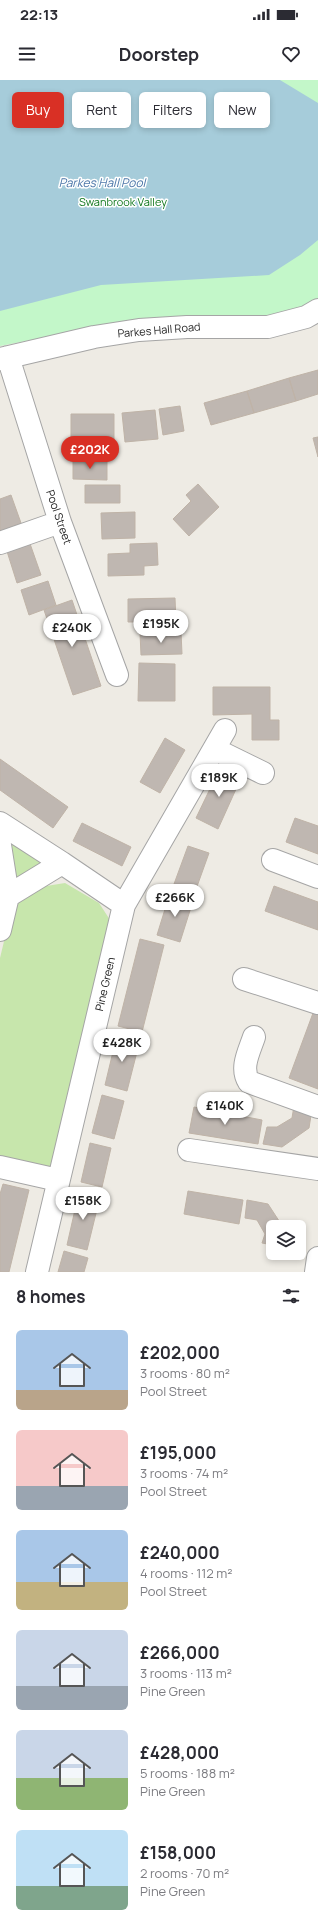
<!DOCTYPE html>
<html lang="en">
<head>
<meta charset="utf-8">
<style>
	body { margin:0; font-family:Manrope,sans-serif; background:#f7f7f7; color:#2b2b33; height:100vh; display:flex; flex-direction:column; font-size:15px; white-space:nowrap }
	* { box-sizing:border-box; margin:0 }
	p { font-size:13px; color:#7c7c81 }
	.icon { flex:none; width:22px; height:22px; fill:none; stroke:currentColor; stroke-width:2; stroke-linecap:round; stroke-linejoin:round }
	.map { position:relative; height:1192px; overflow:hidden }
	.drawer { display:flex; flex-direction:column; background:#fff; flex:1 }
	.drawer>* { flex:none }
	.guide { position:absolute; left:12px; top:12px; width:294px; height:36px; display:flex; gap:8px }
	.buttons { position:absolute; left:266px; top:1140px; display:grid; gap:8px }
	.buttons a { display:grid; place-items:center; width:40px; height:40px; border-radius:6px; background:#fff; box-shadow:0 2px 6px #0003; font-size:20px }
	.price { position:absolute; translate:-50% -34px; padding:0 9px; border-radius:14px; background:#fff; color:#222; font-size:13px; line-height:26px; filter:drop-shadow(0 1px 2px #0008) }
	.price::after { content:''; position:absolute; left:50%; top:24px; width:12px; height:9px; margin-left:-6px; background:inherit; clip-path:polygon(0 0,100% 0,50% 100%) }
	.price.current { background:#d93025; color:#fff }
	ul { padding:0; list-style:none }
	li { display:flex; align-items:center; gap:12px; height:100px; padding:0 16px }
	li span { display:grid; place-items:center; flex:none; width:112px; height:80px; border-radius:6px; color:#555 }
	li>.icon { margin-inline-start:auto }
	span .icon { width:48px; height:48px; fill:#fffc; stroke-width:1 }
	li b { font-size:17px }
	h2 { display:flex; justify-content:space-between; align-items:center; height:48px; padding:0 16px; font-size:17px }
	.pill { padding:0 14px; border-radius:6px; background:#fff; box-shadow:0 2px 6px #0003; font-size:14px; line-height:36px }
	.pill.current { background:#d93025; color:#fff }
	.status { display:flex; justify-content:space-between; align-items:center; height:28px; padding:0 20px; background:#fff; direction:ltr }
	.status svg { height:11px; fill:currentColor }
	header { display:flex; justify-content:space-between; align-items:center; height:52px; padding:0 16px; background:#fff; font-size:18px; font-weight:700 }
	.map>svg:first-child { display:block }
</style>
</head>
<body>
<div class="status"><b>22:13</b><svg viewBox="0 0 49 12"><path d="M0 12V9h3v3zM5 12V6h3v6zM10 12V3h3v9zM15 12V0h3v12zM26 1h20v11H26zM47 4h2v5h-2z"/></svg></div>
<header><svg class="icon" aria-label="menu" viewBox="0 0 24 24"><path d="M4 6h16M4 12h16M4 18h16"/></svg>Doorstep<svg class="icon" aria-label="heart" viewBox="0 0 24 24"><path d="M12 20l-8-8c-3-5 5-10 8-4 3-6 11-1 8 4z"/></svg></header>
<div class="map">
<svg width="318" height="1192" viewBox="0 0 318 1192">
	<rect width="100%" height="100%" fill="#eeebe4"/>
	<!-- grass -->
	<path fill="#c7e6ac" d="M7 752 50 785 15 802Z
		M65 803 99 823 112 843 50 1089 0 1082V878L12 828 40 807Z"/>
	<!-- park -->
	<path fill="#c3f7c9" d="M0 0H318V220L291 235 62 254 0 266Z"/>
	<!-- water -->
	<path fill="#a6ccda" d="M0 0H280L318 23V160L300 175 269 195 101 205 0 231Z"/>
	<!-- building -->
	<path fill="#bfb7b1" stroke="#bfb3a7" d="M318 290V314L296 321 289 298Z
		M289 298 296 321 254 333 247 311Z
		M247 311 254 333 211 345 204 323Z
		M180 326 184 351 163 355 159 329Z
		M155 330 158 359 125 362 122 333Z
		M71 334H114V361H71Z
		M318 357V377L313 358Z
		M73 379 107 380V400L73 399Z
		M198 404 219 427 189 456 173 439 191 421 186 415Z
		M85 405H120V423H85Z
		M11 415 21 443 0 451V419Z
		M135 432V458L102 459 101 433Z
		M28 458 41 495 17 503 5 465Z
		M157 463 158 485 144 486V495L108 496V474L130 473V464Z
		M48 501 56 525 29 535 21 510Z
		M175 518 176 542H128V519Z
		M72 520 101 606 73 615 44 530Z
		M181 552 182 574 141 575 140 553Z
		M139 583 175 584V621H138Z
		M213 607H270V640H279V660H252V634L213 635Z
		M165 658 185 670 160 713 140 702Z
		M0 679 68 727 53 748 0 710Z
		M220 688 241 698 218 749 196 738Z
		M295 738 318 746V774L286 762Z
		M82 743 131 767 122 786 73 761Z
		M188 766 209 773 195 812 174 804Z
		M274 806 318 822V850L265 831Z
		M170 813 193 821 180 862 157 855Z
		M140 859 164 865 142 952 118 946Z
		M316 925 318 926V1009L289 998Z
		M117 955 140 960 127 1011 105 1005Z
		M102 1015 124 1021 114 1059 92 1053Z
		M294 1026 312 1029 309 1048 282 1067 263 1064 267 1047H277L292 1038Z
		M194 1027 262 1040 258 1064 189 1053Z
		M90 1063 111 1068 102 1107 81 1102Z
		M3 1104 29 1110 9 1192H0V1114Z
		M188 1111 243 1120 239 1144 184 1134Z
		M79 1112 100 1117 87 1170 67 1165Z
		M247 1120 268 1124 283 1147H273V1165L262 1163 265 1154 257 1140 245 1138Z
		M64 1171 88 1178 84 1192H58Z"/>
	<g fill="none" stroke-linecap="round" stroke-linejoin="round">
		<!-- minor casing -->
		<g stroke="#a5a5a5" stroke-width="24">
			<path id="minor" d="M8 277 60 442 117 595
				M0 279 94 257 139 250 187 247H268L306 237 318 230
				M0 463 60 442
				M214 669 263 693
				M0 743 62 783
				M0 765 8 816
				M273 780 318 797
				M0 850 8 816 62 783 124 825
				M244 899 318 923
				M254 957C249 972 240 988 249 1002L318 1027
				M189 1070 318 1089
				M0 1087 58 1100
				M37 1192 124 825 225 650
				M316 1192 318 1178"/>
		</g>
		<!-- minor -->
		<use href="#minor" stroke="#fff" stroke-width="22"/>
	</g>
	<g text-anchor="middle" stroke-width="3" stroke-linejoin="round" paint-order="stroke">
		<!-- park labels -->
		<g font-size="11" fill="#10771d" stroke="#fff">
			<text x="123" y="126">Swanbrook Valley</text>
		</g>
		<!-- street labels -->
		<g font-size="11" fill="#1e1e1e" stroke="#fff">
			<text transform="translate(159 250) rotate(-5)" y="4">Parkes Hall Road</text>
			<text transform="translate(59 437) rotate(71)" y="4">Pool Street</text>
			<text transform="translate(105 904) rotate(-77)" y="4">Pine Green</text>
		</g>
		<!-- water labels -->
		<g font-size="12" font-style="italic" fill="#4e78a9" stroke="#fff">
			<text x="102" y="107">Parkes Hall Pool</text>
		</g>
	</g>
</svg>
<div class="buttons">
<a><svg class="icon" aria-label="layers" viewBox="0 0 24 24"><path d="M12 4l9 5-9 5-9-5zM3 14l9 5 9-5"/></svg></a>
</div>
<b class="price current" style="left:90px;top:390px">£202K</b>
<b class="price" style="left:161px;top:564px">£195K</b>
<b class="price" style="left:72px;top:568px">£240K</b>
<b class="price" style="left:219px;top:718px">£189K</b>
<b class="price" style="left:175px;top:838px">£266K</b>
<b class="price" style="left:122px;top:983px">£428K</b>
<b class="price" style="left:225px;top:1046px">£140K</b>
<b class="price" style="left:83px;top:1141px">£158K</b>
<div class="guide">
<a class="pill current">Buy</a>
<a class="pill">Rent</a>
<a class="pill">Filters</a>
<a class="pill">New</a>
</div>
</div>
<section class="drawer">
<h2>8 homes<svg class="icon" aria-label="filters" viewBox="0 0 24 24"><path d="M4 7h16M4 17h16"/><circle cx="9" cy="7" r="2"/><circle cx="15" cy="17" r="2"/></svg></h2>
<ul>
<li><span style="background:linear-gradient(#a9c7e8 75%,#b9a48a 0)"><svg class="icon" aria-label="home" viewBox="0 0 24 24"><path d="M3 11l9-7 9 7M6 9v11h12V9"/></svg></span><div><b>£202,000</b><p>3 rooms · 80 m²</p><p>Pool Street</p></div></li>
<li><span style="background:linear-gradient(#f6c9c9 70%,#9aa5b1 0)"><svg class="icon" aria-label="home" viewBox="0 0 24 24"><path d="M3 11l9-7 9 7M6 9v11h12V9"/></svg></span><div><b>£195,000</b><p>3 rooms · 74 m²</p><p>Pool Street</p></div></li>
<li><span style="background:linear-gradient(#a9c7e8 65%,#c2b280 0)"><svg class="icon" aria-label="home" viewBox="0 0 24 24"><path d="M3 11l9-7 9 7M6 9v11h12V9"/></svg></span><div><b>£240,000</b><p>4 rooms · 112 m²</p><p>Pool Street</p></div></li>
<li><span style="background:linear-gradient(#c9d6e8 70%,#9aa5b1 0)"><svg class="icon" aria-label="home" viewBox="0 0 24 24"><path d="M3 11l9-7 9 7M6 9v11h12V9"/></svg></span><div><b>£266,000</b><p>3 rooms · 113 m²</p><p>Pine Green</p></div></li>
<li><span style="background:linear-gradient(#c9d6e8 60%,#8fb573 0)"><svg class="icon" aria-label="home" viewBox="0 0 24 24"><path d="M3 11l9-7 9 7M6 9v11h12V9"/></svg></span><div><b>£428,000</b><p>5 rooms · 188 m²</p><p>Pine Green</p></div></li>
<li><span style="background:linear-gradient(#bfe0f5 70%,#7fa58c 0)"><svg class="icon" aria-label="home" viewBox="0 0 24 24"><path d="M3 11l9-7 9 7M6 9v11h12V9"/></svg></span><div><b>£158,000</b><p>2 rooms · 70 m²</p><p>Pine Green</p></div></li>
</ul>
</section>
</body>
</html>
